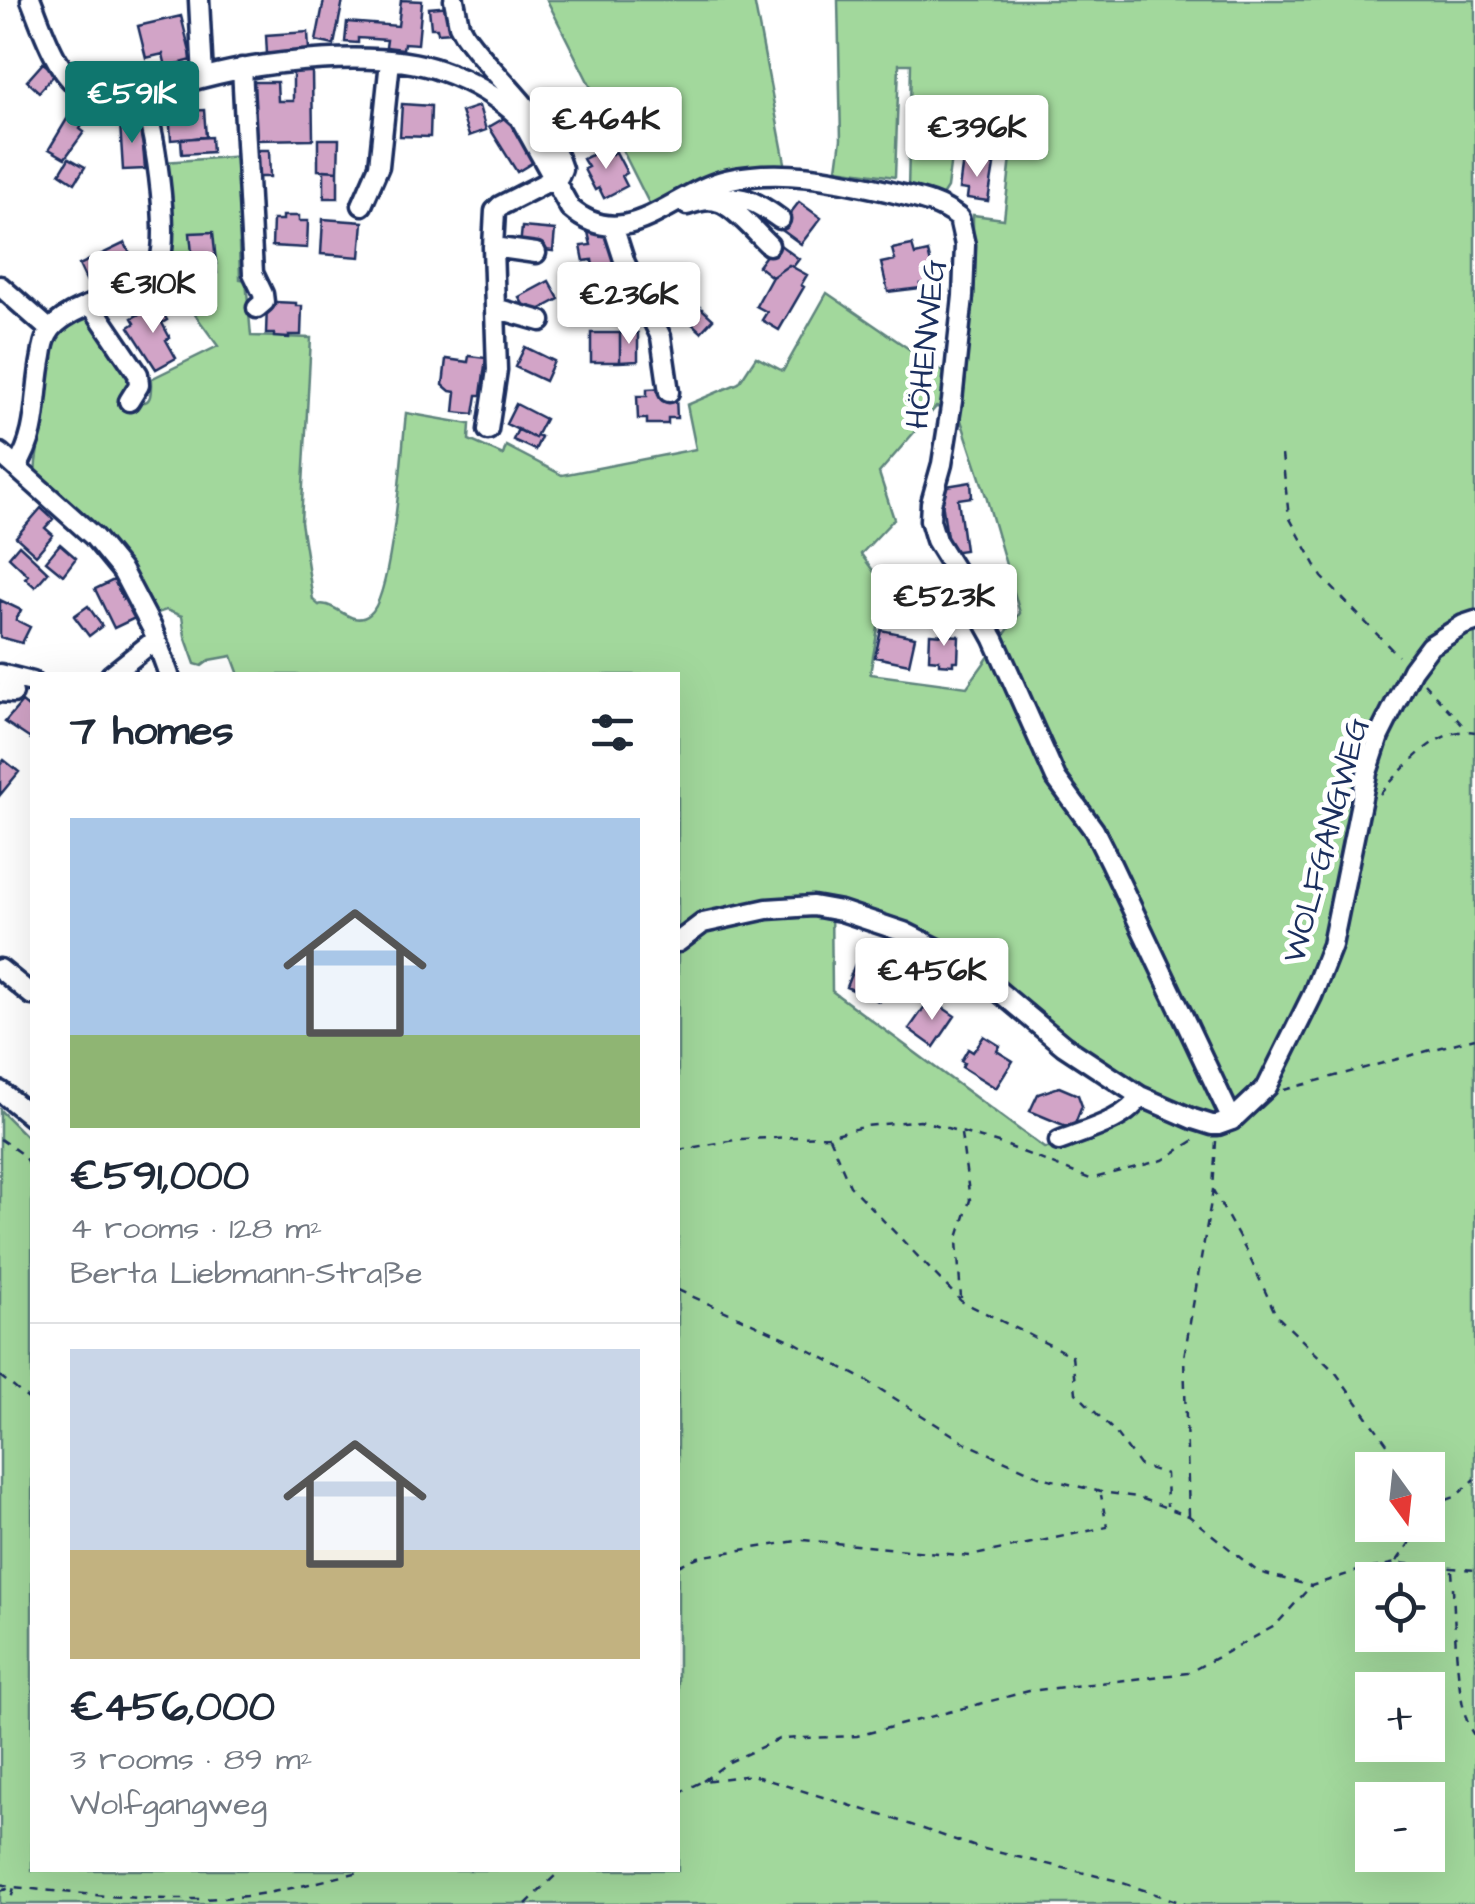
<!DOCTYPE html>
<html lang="en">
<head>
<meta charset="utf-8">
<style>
	body { margin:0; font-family:"Architects Daughter",sans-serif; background:#f2f2f3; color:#1f2937; height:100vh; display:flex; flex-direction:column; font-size:38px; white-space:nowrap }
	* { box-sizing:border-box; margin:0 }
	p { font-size:32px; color:#747a83 }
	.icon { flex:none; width:55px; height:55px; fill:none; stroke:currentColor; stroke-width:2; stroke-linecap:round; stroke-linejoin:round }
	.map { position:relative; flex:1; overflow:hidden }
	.panel { position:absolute; left:30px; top:672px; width:650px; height:1200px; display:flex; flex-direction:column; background:#fff; border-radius:0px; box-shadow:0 10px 40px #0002 }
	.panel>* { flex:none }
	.needle { width:65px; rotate:165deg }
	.tools { position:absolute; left:1355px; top:1452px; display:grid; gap:20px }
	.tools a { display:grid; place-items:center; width:90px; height:90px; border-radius:0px; background:#fff; box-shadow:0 10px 40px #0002; font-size:50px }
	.price { position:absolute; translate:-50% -85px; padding:0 22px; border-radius:10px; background:#fff; color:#222; font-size:32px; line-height:65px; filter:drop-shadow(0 2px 5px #0008) }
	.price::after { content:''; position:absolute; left:50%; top:60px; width:30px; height:22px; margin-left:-15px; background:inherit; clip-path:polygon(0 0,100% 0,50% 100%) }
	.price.active { background:#0f766e; color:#fff }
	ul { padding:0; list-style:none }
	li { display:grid; align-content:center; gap:20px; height:530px; padding:0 40px }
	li+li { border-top:2px solid #e0e1e3 }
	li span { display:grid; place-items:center; height:310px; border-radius:0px; color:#555 }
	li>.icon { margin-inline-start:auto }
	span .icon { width:180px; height:180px; fill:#fffc; stroke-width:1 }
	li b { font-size:42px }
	h2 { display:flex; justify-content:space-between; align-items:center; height:120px; padding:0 40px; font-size:42px }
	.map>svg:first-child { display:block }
</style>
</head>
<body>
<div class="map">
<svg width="1475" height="1904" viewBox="0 0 1475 1904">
	<rect width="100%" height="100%" fill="#fff"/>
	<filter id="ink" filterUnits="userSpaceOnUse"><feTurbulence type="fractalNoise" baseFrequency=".01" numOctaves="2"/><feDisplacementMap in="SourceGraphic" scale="20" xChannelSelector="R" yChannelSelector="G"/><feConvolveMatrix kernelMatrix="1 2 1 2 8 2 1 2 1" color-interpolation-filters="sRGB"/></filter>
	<g filter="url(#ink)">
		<!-- green -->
		<path fill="#a2d89c" stroke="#5e847d" stroke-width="2.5" fill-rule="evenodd" d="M547 0H754L786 168 730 171 708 177 651 207Z
			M838 0H1475V1904H0V1110L32 1142V1870H678V675H239L232 656 210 660 202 666 195 664 185 636 182 616 166 610 146 617 122 571 35 476 36 462 52 352C59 329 66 324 88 315L130 377 137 401C153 407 151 390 151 379L218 346 164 272 165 162 241 156 244 243 239 244 240 279 246 280 251 336 311 338 301 522 313 600C325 610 313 602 327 605 341 609 355 627 370 614 393 596 402 448 406 413L470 424 469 440 503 455 506 446 562 475 696 449 687 405 739 383 756 357 783 371 827 293 959 383 973 252V215L1004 219 1012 149 953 142 947 188 940 199 908 191 911 64H899L895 177 837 169 841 139ZM936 407 958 411 986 496 1020 613 967 687 870 674 885 587 861 554 894 519 879 473ZM831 904 934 941 1132 1085 1149 1107 1069 1148H1044L832 991ZM1372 1470H1428V1525H1372ZM1372 1580H1428V1635H1372ZM1372 1690H1428V1745H1372ZM1372 1800H1428V1855H1372Z"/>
		<!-- building -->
		<path fill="#d2a4c7" stroke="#1b2f5e" stroke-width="2.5" d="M324 0H343L334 45 316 41Z
			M401 0 422 1 418 44 404 43 403 49 386 47 387 40 358 38V43L345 42 347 22 398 26Z
			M451 6 453 32 438 33 437 28H431L429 8Z
			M181 16 192 60 166 67 163 54 146 58 138 26Z
			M308 32 309 51 267 54 266 35Z
			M43 63 56 73 39 92 27 81Z
			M293 72H312L313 139 255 140V110H247V82H277L278 101H293Z
			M402 104 431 106 430 137 400 136Z
			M479 106 486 130 469 136 461 112Z
			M204 110 206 137 171 140 169 112Z
			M70 114 84 122 80 129 84 132 65 158 49 149Z
			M508 116 535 161 517 172 489 127Z
			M141 122 145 169 123 170 120 123Z
			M211 137 212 152 182 154 181 139Z
			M318 139H339L338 171 318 170Z
			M608 147 612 154 616 152 627 173 622 176 627 186 604 198 599 188 595 190 584 169 588 167 583 159Z
			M250 150H269L270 177H251Z
			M69 158 85 167 75 183 60 173Z
			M963 160 994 165 988 201 967 198 968 190 959 189Z
			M324 170 338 171V198H324Z
			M799 202 821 218 801 244 779 228Z
			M283 216H299V221H308L307 248 272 246 273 220H283Z
			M323 219 363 222 360 257 321 254Z
			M522 227 555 230 553 251 520 247Z
			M609 228 618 280 596 284 592 260 584 261 581 246 591 245 588 232Z
			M213 232 217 273 194 274 190 233Z
			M776 242 799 259 793 267 789 265 772 277 758 266Z
			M125 243 135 265 89 286 79 265Z
			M912 245 915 255 928 252 935 281 920 284 921 288 888 292 881 263 895 260 892 249Z
			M789 265 807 275 801 285 804 287 779 330 762 320 767 312 756 306 772 277Z
			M549 281 559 299 529 315 519 297Z
			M678 287 713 319 701 332 666 300Z
			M275 302 296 303V306H302L301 335H289V338L274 337V334H266L267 305H275Z
			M158 304 167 320 162 323 170 338 166 340 176 358 156 369 129 327 135 323 132 318Z
			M591 333H620V362H591Z
			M620 333H638V361L620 362Z
			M525 347 554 361 545 381 515 367Z
			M469 356 486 358 481 395H477L474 414 454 412 456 392 450 391 443 385 446 359 468 362Z
			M665 388V397L676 396 677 418H668V424H647V419H638L637 396H647V389Z
			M516 404 545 419 535 438 506 424Z
			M518 429 535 438 537 435 541 437 535 450 513 440Z
			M971 482 972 497 958 499 965 550 949 552 940 487Z
			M41 508 53 519 45 528 53 535 36 555 16 537Z
			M60 544 76 558 63 575 46 561Z
			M19 545 48 572 35 587 25 578 28 575 9 557Z
			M114 580 123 599 128 596 135 618 114 628 95 589Z
			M1005 593 1013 607 992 619 984 604Z
			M0 600 21 610 16 620 30 627 22 643 0 637Z
			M88 606 102 626 89 636 74 616Z
			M881 630 915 637 909 664 875 657Z
			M930 634 959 636 958 661H953V665L939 664V660L929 659Z
			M22 702 32 710V740L5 722Z
			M4 760 19 772 0 795V765Z
			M855 964 867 968 869 964 881 970 879 974 889 978 879 1001 846 987Z
			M930 999 955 1016 934 1047 909 1029Z
			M984 1036 1000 1046 997 1051 1013 1061 996 1088 962 1067 964 1063 961 1061 968 1049 973 1052Z
			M1059 1087 1078 1095 1082 1106 1073 1129 1030 1111 1038 1094Z"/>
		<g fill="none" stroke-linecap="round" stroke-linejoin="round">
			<!-- minor casing -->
			<g stroke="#1b2f5e" stroke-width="25">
				<path id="minor" d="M31 0C44 32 57 78 90 95 117 109 173 85 201 78 265 61 380 48 442 71 471 81 498 97 520 118L570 208C625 256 672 193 726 180 780 168 834 179 887 191 914 198 937 201 959 218L965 245 963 296 952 401 942 464 931 503 930 520 936 540 964 585 994 639 1056 778 1094 830 1110 862 1232 1120
					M199 0 203 77
					M454 0 459 25 464 34C495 79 546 116 562 169L559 176 500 206 495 211 493 247 497 370 488 430
					M242 68 253 273 263 294 264 302 257 308
					M712 199C740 193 757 202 780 219
					M362 205 379 166 390 61
					M687 205C697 202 708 198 719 202 735 207 756 233 769 245
					M613 226 625 263 661 337 669 392
					M493 247 536 253
					M0 286 50 330
					M92 306 138 374 139 385 129 401
					M495 308 541 321
					M0 453 94 537 122 571 152 628 169 675
					M17 466C39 433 34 394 42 356 43 348 44 341 48 334 62 307 121 298 147 279 153 274 158 269 160 261 169 227 155 127 141 95
					M0 674 32 682
					M111 675 156 639
					M0 692 13 693
					M678 942 703 923 767 909 813 906 841 911 904 932 950 955 983 978 1064 1046 1140 1096 1193 1119 1212 1125H1218L1232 1120 1267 1087 1312 996 1332 945 1367 773 1379 736 1412 670 1430 646 1463 625 1475 621
					M0 969 32 995
					M0 1091 32 1117
					M1059 1141C1084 1131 1128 1120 1140 1096"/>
			</g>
			<!-- path -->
			<path stroke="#1b2f5e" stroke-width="2.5" stroke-dasharray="8 8" stroke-linecap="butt" d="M1282 455 1289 517 1322 577 1398 656
				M1424 683 1467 730
				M1380 794C1403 769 1437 725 1475 732
				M1284 1090 1475 1038
				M961 1134 970 1200 957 1241 961 1298
				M829 1137 850 1186 961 1301 1072 1356 1076 1393 1115 1432 1139 1465 1166 1474 1167 1506
				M0 1139 23 1155 32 1169
				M1216 1141 1213 1190 1249 1256 1276 1315 1336 1373 1406 1470
				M678 1150 741 1139 828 1136 866 1126 920 1120 1005 1145 1090 1179 1163 1160 1196 1139
				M678 1290 792 1341 867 1381 966 1443 1041 1477 1101 1492 1137 1497 1189 1516 1258 1572 1311 1586 1354 1572 1396 1563 1475 1570
				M0 1376 32 1402
				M1428 1499 1431 1505 1428 1513
				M1431 1505 1455 1497 1475 1479
				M1189 1515 1184 1357 1213 1190
				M1397 1561 1422 1525
				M678 1566 698 1557 803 1540 970 1556 1107 1527 1101 1495
				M1452 1571C1455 1606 1454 1713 1475 1736
				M703 1781 729 1762 779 1739 857 1736 1029 1691 1188 1673 1275 1626 1310 1587
				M678 1793 703 1781 752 1775 897 1820 976 1847 1114 1880 1185 1904
				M0 1884 14 1887C91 1895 169 1904 246 1896 287 1891 328 1879 368 1870
				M0 1891 14 1887 10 1904
				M526 1904 561 1870"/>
			<!-- minor -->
			<use href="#minor" stroke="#fff" stroke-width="18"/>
		</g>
	</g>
	<g text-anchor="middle" stroke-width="10" stroke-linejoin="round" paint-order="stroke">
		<!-- street labels -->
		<g font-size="32" fill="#1b2f5e" stroke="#fff">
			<text transform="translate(925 344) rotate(-84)" y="11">HÖHENWEG</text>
			<text transform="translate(1325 840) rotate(-75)" y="11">WOLFGANGWEG</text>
		</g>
	</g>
</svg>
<div class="tools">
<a><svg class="needle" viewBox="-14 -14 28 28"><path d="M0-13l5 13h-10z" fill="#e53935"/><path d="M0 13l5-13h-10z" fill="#747a83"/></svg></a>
<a><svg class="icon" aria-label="locate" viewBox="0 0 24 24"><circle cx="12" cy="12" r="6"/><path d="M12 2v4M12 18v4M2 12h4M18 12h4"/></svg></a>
<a>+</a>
<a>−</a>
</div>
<b class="price active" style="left:132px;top:146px">€591K</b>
<b class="price" style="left:606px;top:172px">€464K</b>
<b class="price" style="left:977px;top:180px">€396K</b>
<b class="price" style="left:153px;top:336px">€310K</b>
<b class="price" style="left:629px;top:347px">€236K</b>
<b class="price" style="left:944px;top:649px">€523K</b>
<b class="price" style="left:932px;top:1023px">€456K</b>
<section class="panel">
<h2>7 homes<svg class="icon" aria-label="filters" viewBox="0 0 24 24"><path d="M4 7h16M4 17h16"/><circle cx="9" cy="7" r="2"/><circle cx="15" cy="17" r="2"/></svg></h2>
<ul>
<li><span style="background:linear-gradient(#a9c7e8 70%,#8fb573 0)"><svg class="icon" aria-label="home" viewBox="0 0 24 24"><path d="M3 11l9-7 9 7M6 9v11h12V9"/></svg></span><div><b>€591,000</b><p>4 rooms · 128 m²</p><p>Berta Liebmann-Straße</p></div></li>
<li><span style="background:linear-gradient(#c9d6e8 65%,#c2b280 0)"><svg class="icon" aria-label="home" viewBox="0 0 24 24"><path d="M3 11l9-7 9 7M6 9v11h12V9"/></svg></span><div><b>€456,000</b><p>3 rooms · 89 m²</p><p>Wolfgangweg</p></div></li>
</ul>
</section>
</div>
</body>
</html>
